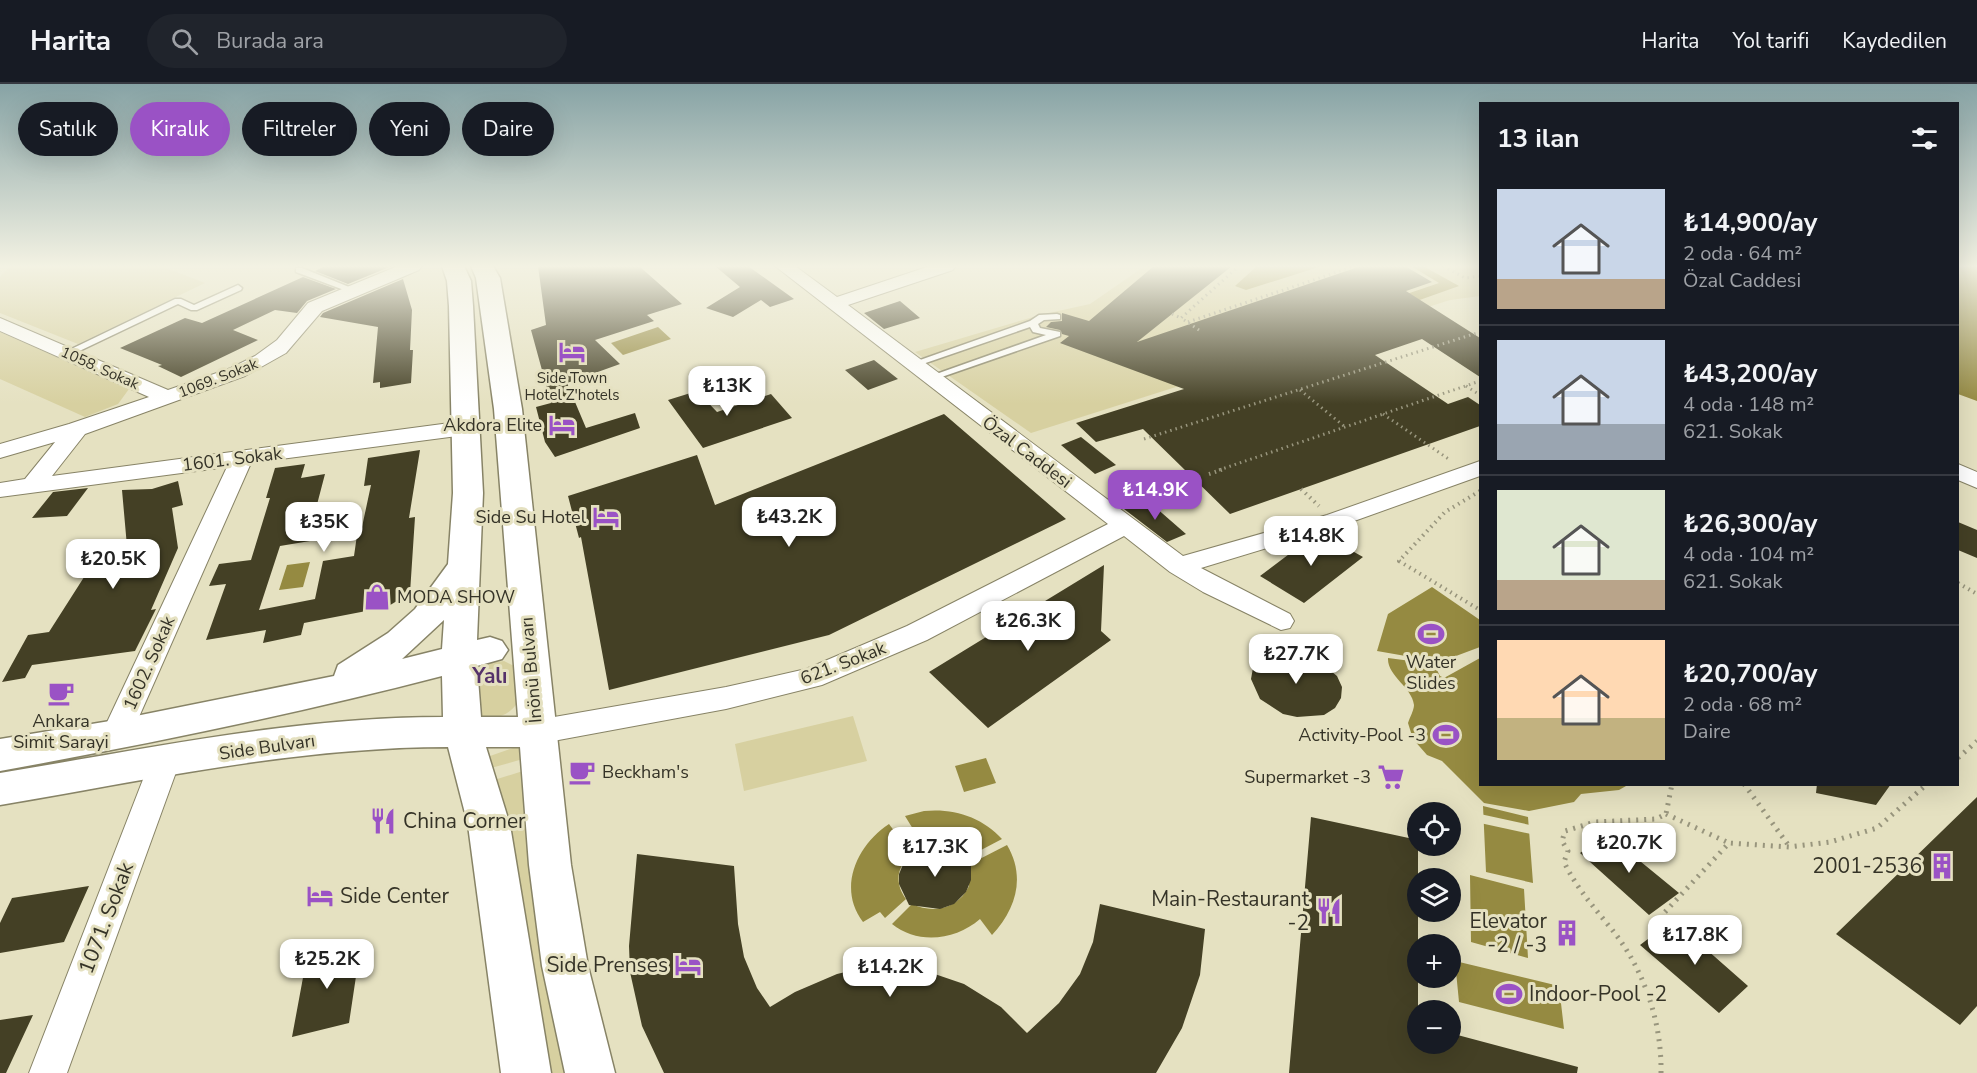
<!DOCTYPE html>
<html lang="tr">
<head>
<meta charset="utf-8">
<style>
	body { margin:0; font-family:"Nunito Sans",sans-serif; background:#20242c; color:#f1f3f6; height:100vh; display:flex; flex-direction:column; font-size:22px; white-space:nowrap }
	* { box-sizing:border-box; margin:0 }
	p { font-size:20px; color:#9ea1a6 }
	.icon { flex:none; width:33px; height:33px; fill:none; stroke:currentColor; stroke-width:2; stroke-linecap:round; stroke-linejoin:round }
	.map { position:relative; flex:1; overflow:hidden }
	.sheet { position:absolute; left:1479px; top:18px; width:480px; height:684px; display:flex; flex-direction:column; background:#171b24; border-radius:0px; box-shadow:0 6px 24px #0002 }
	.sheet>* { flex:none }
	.guide { position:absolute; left:18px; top:18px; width:570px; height:54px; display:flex; gap:12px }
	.buttons { position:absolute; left:1407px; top:718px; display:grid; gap:12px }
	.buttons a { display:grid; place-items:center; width:54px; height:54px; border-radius:50%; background:#171b24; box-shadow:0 6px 24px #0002; font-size:30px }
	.price { position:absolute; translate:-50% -51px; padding:0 14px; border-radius:12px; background:#fff; color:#222; font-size:20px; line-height:39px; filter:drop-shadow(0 2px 3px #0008) }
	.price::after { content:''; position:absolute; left:50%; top:36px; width:18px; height:14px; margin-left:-9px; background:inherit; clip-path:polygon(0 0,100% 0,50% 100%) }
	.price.current { background:#9a52c5; color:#fff }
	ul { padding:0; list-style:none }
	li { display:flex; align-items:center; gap:18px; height:150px; padding:0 18px }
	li+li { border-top:2px solid #363941 }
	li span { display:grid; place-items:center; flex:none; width:168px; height:120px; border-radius:0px; color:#555 }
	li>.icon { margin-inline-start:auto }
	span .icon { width:72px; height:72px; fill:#fffc; stroke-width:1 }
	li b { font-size:26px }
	h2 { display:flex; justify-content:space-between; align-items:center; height:72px; padding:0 18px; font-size:26px }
	.chip { padding:0 21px; border-radius:27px; background:#171b24; box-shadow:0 6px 24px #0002; font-size:21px; line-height:54px }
	.chip.current { background:#9a52c5; color:#fff }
	header { display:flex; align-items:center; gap:36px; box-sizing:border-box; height:84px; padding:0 30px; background:#171b24; border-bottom:2px solid #363941 }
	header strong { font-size:28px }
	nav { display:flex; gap:33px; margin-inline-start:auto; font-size:21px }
	.search { width:420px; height:54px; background:#20242c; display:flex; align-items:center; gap:15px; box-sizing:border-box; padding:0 21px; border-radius:33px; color:#9ea1a6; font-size:22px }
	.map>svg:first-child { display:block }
</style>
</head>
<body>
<header>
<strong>Harita</strong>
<div class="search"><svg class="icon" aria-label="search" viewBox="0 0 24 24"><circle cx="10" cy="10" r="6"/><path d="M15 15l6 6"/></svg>Burada ara</div>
<nav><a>Harita</a><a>Yol tarifi</a><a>Kaydedilen</a></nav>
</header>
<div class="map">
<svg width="1977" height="989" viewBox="0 0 1977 989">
	<rect width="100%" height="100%" fill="#e5e1c1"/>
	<!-- green -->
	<path fill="#d7d0a0" d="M10 182H161L205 199 78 260 0 229V193Z
		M1145 182H1480V212L1450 216 1031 349 915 268 1040 231 1090 220Z
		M0 248 129 305 118 320 85 333 0 295Z
		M504 577 514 582 518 618C510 631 495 637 480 631L474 592 488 579Z
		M853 632 867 677 744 707 735 660Z
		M516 663H520L523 675 491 684 490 672Z
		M523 687C527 789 551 889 569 989H546L494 696Z"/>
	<!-- water -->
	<path fill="#958a41" d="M1257 182H1322L1246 206 1235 202Z
		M1411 182H1423L1459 202 1397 224 1386 217 1439 199Z
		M1958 182H1977V317L1958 310Z
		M658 243 671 255 623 271 611 259Z
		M310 478 303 503 279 506 287 481Z
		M1432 503 1480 536V563L1440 578 1377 567 1388 530Z
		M1388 574 1434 580 1440 592 1444 594 1480 574V700L1626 702 1619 706 1581 710 1574 718 1529 727 1484 719 1442 677 1427 671 1413 655 1408 639C1410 633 1414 626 1414 621 1412 603 1387 592 1388 574Z
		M986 674 996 699 964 708 955 682Z
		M1483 722 1528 733 1533 799 1486 788Z
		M924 727C954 724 982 733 1002 755L964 775C936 744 878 777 906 815L885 834 880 828 863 838C837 804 857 761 889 740L898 752 913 745 905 732Z
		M1007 761C1026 793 1016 825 992 851L980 835C956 856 918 861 892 840L912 820C934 830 958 825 969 802L968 781Z
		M1470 791 1524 805 1528 874 1471 858Z
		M1455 877 1559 902 1564 945 1459 918Z"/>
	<!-- pier -->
	<path fill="#e5e1c1" d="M1480 730 1530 741 1531 750 1480 739Z"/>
	<!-- building -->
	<path fill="#444025" d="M325 182H392L348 200 315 187Z
		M538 182H639L682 220 647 231 654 237 595 256 620 280 567 299 586 344 635 329 640 344 555 373 545 358 536 323 551 319 531 246 546 241Z
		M715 182H748L794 215 770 223 761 216 733 233 706 224 740 203Z
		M1154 182H1232L1137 258 1361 182H1405L1432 198 1406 207 1480 254V293L1422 255 1375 271 1448 320 1468 313 1480 321V342L1230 430 1143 345 1096 358 1076 339 1184 305 1060 259 1069 252 1062 250 1060 246 1046 243 1051 238 1062 237V229L1089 237Z
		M303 193 336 205 307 217 297 229 275 226 233 246 258 256 181 293 158 282 162 281 120 264 185 234 202 239Z
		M403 195 412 226 410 266H413L411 299 380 304V298L373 299 378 243 320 233 323 229Z
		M900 217 920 234 884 245 864 229Z
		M874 276 898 295 868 306 845 286Z
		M697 307 717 328 771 310 792 334 703 364 668 316Z
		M944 330 1066 435 829 551 609 606 581 453 579 454 568 412 697 371 715 421Z
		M1081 353 1116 381 1095 390 1061 361Z
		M420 366 409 434 415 433 410 509 387 523 304 539 301 551 263 559 266 546 206 556 226 500 209 502 219 480 251 476 270 414H266L275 384 305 380 301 394 325 390 314 432 328 430 322 455 280 462 259 526 315 515 323 477 354 472 358 444 362 443 371 401 364 402 368 374Z
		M178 397 183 421 172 424 178 464 151 526 156 525 135 567 32 581 25 594 2 598 28 551 49 548 86 490 129 485 122 406 152 405Z
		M88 404 67 432 32 434 53 408Z
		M1147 416 1186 450 1167 458 1124 425Z
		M1958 438 1977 446V474L1958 466Z
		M1322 450 1363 473 1304 519 1260 492 1313 452Z
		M1104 481 1101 547 1111 556 988 644 929 588Z
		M1285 567 1315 574 1337 592 1342 603 1341 614 1335 624 1324 631 1297 633 1283 630 1260 615 1251 595 1253 584 1260 575Z
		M1817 700H1891L1876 721 1816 709Z
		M1977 713V922L1960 941 1836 850Z
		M1311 733 1418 756V960H1450V949L1578 983 1577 989H1289Z
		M1609 749 1635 773 1679 809 1649 831 1580 769Z
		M930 762 948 764 971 777V796L966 808 954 820 940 825 909 821 899 800V790L905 776 917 767Z
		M637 770 734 782 738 840 744 873 757 904 770 923 795 908 837 890 858 885 902 883 923 886 964 900 1001 923 1027 949 1059 919 1080 890 1093 858 1100 820 1205 845 1200 891 1182 944 1156 989H664L642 942 630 888 629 862Z
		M89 802 64 858 0 869V839L12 814Z
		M1673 836 1748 902 1719 929 1640 861Z
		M361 859 349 939 292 953 307 872Z
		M33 931 6 989H0V936Z"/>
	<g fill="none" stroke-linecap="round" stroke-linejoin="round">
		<!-- lane casing -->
		<g stroke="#878366" stroke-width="3">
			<path id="lane" d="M296 184H302L359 207 352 209 296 188Z
				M238 201 242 204 241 206 197 226H191L178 220 71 271H65L63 269 175 215H181L194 221Z
				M1057 230 1060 231V235L1044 236 1038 240 1040 244 1060 248V252L933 296 930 297 925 294 1046 251 1033 248 1030 243 914 283 911 284 906 281 1030 237 1039 231Z"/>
		</g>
		<!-- street casing -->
		<g stroke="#878366" stroke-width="2">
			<path id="street" d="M398 182H422L419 186 322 227 286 269 245 292 85 350 52 392 465 337 473 339 476 344 473 349 465 351 251 379 131 651 126 659 116 663 106 659 101 651 227 383 0 413V399L25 395 55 358 0 374V360L69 340 149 313 0 247V234L168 306 231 284 255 272 277 256 308 219Z
				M775 182H795L837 213 930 182H956L953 186 848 221 1183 472 1327 431 1480 377V392L1343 441 1201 484 1290 530 1294 537 1290 544 1281 546 1203 508 1170 488 1124 452 927 556 822 601 726 625 537 660 527 656 522 648 527 640 537 636 726 603 806 585 907 542 1108 440Z
				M1958 380 1977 388V404L1958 396Z
				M164 668 175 671 179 680 67 989H29L149 680 153 671Z"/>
		</g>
		<!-- secondary casing -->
		<g stroke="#878366" stroke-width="3">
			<path id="secondary" d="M442 182H464L471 197 473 222 483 409 477 556 490 553 502 557 508 566 502 575 477 582 481 633H518L494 325 476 194 471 182H493L500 194 522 325 571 781 588 882 615 989H565L542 882 529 781 520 663H486L510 741 551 989H501L468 741 448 663C297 663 148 696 0 721V689C147 665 294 633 443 633L442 592C296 630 149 660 0 687V655L116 636 334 592 338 581 388 549 415 525 448 480 453 409 449 222 447 197ZM444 536 442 565 402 575Z"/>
		</g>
		<!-- path-far2 -->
		<path stroke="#98957d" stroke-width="3" stroke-dasharray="1.5 4" stroke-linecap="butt" d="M1443 182 1465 194 1480 192
			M1172 230 1181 234
			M1188 238 1355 182
			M1199 246 1181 234 1239 182
			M1466 302 1480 311
			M1300 306 1345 343
			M1383 330 1450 376
			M1144 355 1480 248
			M1219 386 1480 297"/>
		<!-- path-far1 -->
		<path stroke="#98957d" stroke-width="4" stroke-dasharray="1.5 4.5" stroke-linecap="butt" d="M1209 390 1224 385
			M1301 405 1319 422
			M1480 407 1445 428 1399 477 1480 526
			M1958 499 1977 510"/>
		<!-- path -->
		<path stroke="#98957d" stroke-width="5" stroke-dasharray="2 6" stroke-linecap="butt" d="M1958 674 1977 657
			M1744 700 1789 762
			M1666 730 1729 759
			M1665 828 1729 759 1789 763 1830 758 1877 744 1927 700
			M1661 989C1662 937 1643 882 1609 842 1592 821 1576 803 1564 778L1568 767 1562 757 1565 747 1595 738 1656 735 1666 730 1672 700"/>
		<!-- lane -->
		<use href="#lane" fill="#fff" fill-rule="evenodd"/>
		<!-- street -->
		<use href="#street" fill="#fff" fill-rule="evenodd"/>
		<!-- secondary -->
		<use href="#secondary" fill="#fff" fill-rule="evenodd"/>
	</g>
	<!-- sky -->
	<linearGradient id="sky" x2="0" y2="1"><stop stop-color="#87a3a5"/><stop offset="0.57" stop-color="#f3f2e3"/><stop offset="1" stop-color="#f3f2e3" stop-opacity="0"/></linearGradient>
	<rect width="1977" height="320" fill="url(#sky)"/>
	<!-- icons -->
	<defs>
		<g id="hotel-bare" transform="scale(2.07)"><path d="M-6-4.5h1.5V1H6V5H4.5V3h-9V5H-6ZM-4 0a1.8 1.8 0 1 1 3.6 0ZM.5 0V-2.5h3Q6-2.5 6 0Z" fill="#9a52c5" stroke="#e5e1c1" stroke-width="2.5" paint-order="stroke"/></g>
		<g id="shop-bare" transform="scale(2.07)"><path d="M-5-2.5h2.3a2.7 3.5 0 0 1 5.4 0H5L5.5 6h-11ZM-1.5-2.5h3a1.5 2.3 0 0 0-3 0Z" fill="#9a52c5" stroke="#e5e1c1" stroke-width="2.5" paint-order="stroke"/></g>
		<g id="stadium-bare" transform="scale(2.07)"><path d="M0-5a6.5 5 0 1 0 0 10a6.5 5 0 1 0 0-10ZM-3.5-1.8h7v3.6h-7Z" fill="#9a52c5" stroke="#e5e1c1" stroke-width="2.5" paint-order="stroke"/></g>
		<g id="cafe-bare" transform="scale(2.07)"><path d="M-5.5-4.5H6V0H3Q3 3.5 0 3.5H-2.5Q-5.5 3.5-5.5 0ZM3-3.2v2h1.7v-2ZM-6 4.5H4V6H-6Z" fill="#9a52c5" stroke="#e5e1c1" stroke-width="2.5" paint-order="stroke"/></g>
		<g id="supermarket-bare" transform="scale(2.07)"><path d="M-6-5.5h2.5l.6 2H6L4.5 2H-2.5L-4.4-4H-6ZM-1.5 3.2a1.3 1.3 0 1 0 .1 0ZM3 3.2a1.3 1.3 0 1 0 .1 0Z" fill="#9a52c5" stroke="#e5e1c1" stroke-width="2.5" paint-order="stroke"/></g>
		<g id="restaurant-bare" transform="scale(2.07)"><path d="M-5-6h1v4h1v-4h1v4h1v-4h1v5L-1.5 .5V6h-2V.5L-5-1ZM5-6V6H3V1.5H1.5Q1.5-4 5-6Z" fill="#9a52c5" stroke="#e5e1c1" stroke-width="2.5" paint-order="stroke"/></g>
		<g id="building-bare" transform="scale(2.07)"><path d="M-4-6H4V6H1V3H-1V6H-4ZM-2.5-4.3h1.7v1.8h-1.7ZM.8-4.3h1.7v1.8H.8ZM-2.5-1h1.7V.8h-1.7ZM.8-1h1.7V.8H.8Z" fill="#9a52c5" stroke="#e5e1c1" stroke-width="2.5" paint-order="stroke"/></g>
	</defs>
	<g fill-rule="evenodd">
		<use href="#hotel-bare" x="572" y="268"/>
		<use href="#hotel-bare" x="562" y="341"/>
		<use href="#hotel-bare" x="606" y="433"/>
		<use href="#shop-bare" x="377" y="513"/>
		<use href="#stadium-bare" x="1431" y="550"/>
		<use href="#cafe-bare" x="61" y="609"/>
		<use href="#stadium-bare" x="1446" y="651"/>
		<use href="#cafe-bare" x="582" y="688"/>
		<use href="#supermarket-bare" x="1391" y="693"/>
		<use href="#restaurant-bare" x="383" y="737"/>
		<use href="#building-bare" x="1942" y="782"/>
		<use href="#hotel-bare" x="320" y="812"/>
		<use href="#restaurant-bare" x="1329" y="827"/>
		<use href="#building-bare" x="1567" y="849"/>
		<use href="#hotel-bare" x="688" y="881"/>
		<use href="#stadium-bare" x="1509" y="910"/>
	</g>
	<g text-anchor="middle" stroke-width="6" stroke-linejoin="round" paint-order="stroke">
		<!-- far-street labels -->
		<g font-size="15" fill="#353327" stroke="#e5e1c1">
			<text transform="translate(100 284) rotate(24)" y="5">1058. Sokak</text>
			<text transform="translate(218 294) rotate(-21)" y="5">1069. Sokak</text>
		</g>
		<!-- far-poi labels -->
		<g font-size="15" fill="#353327" stroke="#e5e1c1">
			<text x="572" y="299">Side Town<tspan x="572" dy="17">Hotel Z'hotels</tspan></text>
		</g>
		<!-- poi labels -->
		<g font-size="18" fill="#353327" stroke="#e5e1c1" text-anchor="end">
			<text x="542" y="347">Akdora Elite</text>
			<text x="586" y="439">Side Su Hotel</text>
			<text x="397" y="519" text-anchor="start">MODA SHOW</text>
			<text x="1431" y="584" text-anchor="middle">Water<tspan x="1431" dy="21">Slides</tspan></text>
			<text x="61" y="643" text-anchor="middle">Ankara<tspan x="61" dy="21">Simit Sarayi</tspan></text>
			<text x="1426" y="657">Activity-Pool -3</text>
			<text x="602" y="694" text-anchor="start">Beckham's</text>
			<text x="1371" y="699">Supermarket -3</text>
		</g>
		<!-- street labels -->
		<g font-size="18" fill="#353327" stroke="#e5e1c1">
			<text transform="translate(1027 368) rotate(37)" y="6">Özal Caddesi</text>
			<text transform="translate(232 375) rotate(-7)" y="6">1601. Sokak</text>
			<text transform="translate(149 579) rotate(-66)" y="6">1602. Sokak</text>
			<text transform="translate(843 579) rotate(-21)" y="6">621. Sokak</text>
			<text transform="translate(531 586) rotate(-95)" y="6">İnönü Bulvarı</text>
			<text transform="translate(267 663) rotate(-8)" y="6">Side Bulvarı</text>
		</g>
		<!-- quarter labels -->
		<g font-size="21" font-weight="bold" fill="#55326a" stroke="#e5e1c1">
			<text x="490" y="599">Yalı</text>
		</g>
		<!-- near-poi labels -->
		<g font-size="21" fill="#353327" stroke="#e5e1c1" text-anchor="end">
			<text x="403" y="744" text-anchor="start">China Corner</text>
			<text x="1922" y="789">2001-2536</text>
			<text x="340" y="819" text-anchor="start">Side Center</text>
			<text x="1309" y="822">Main-Restaurant<tspan x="1309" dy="24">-2</tspan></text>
			<text x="1547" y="844">Elevator<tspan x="1547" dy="24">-2 / -3</tspan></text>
			<text x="668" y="888">Side Prenses</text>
			<text x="1529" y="917" text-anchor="start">Indoor-Pool -2</text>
		</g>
		<!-- near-street labels -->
		<g font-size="21" fill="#353327" stroke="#e5e1c1">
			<text transform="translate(106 834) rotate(-69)" y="7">1071. Sokak</text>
		</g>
	</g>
</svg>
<div class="buttons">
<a><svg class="icon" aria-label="locate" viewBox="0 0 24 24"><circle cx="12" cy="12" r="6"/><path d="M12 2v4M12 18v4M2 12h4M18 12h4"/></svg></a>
<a><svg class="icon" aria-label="layers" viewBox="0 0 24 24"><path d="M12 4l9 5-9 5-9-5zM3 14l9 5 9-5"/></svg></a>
<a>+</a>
<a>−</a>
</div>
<b class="price" style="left:727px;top:333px">₺13K</b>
<b class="price current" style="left:1155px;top:437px">₺14.9K</b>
<b class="price" style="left:789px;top:464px">₺43.2K</b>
<b class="price" style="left:324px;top:469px">₺35K</b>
<b class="price" style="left:1311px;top:483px">₺14.8K</b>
<b class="price" style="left:113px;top:506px">₺20.5K</b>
<b class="price" style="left:1028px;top:568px">₺26.3K</b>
<b class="price" style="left:1296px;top:601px">₺27.7K</b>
<b class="price" style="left:1629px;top:790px">₺20.7K</b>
<b class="price" style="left:935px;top:794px">₺17.3K</b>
<b class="price" style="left:1695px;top:882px">₺17.8K</b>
<b class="price" style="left:327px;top:906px">₺25.2K</b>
<b class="price" style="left:890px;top:914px">₺14.2K</b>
<div class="guide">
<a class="chip">Satılık</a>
<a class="chip current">Kiralık</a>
<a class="chip">Filtreler</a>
<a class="chip">Yeni</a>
<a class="chip">Daire</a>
</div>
<section class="sheet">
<h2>13 ilan<svg class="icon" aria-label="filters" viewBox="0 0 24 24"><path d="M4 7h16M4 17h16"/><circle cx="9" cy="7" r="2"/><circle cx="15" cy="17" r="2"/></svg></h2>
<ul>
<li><span style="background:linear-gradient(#c9d6e8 75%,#b9a48a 0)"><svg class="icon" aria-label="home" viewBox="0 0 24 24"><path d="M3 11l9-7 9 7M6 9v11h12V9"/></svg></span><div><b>₺14,900/ay</b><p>2 oda · 64 m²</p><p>Özal Caddesi</p></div></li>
<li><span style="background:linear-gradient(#c9d6e8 70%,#9aa5b1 0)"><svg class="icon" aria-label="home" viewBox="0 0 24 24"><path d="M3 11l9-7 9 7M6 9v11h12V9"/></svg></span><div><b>₺43,200/ay</b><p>4 oda · 148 m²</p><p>621. Sokak</p></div></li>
<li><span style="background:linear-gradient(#dfe7d0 75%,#b9a48a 0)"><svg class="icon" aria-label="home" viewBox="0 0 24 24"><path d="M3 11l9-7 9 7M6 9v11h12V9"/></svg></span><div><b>₺26,300/ay</b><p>4 oda · 104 m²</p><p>621. Sokak</p></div></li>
<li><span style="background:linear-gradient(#ffd9b3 65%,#c2b280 0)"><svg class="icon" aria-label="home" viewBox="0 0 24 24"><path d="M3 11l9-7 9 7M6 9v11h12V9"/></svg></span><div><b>₺20,700/ay</b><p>2 oda · 68 m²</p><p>Daire</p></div></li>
</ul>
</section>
</div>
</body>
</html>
